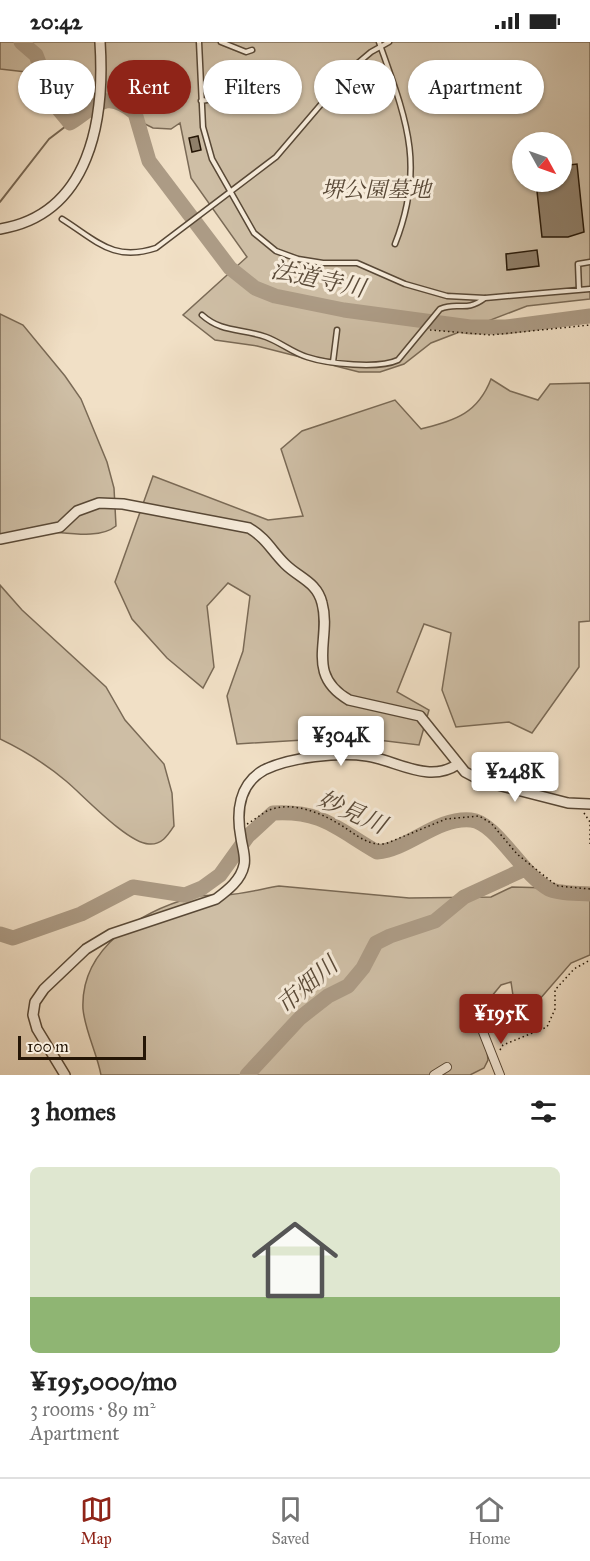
<!DOCTYPE html>
<html lang="en">
<head>
<meta charset="utf-8">
<style>
	body { margin:0; font-family:"IM FELL Great Primer","Noto Serif JP",serif; background:#f2f2f2; color:#222; height:100vh; display:flex; flex-direction:column; font-size:22px; white-space:nowrap }
	* { box-sizing:border-box; margin:0 }
	p { font-size:20px; color:#767676 }
	.icon { flex:none; width:33px; height:33px; fill:none; stroke:currentColor; stroke-width:2; stroke-linecap:round; stroke-linejoin:round }
	.map { position:relative; height:1033px; overflow:hidden }
	.panel { display:flex; flex-direction:column; background:#fff; flex:1 }
	.panel>* { flex:none }
	.guide { position:absolute; left:18px; top:18px; width:555px; height:54px; display:flex; gap:12px }
	.needle { width:39px; rotate:130deg }
	.buttons { position:absolute; left:512px; top:90px; display:grid; gap:12px }
	.buttons a { display:grid; place-items:center; width:60px; height:60px; border-radius:50%; background:#fff; box-shadow:0 2px 4px #0004; font-size:30px }
	.scale { position:absolute; left:18px; bottom:15px; width:128px; box-sizing:border-box; padding-left:6px; border:3px solid #251606; border-top:0; font-size:16px; line-height:21px; white-space:nowrap; color:#251606; -webkit-text-stroke:4px #f6ebda; paint-order:stroke }
	.price { position:absolute; translate:-50% -51px; padding:0 14px; border-radius:6px; background:#fff; color:#222; font-size:20px; line-height:39px; filter:drop-shadow(0 2px 3px #0008) }
	.price::after { content:''; position:absolute; left:50%; top:36px; width:18px; height:14px; margin-left:-9px; background:inherit; clip-path:polygon(0 0,100% 0,50% 100%) }
	.price.on { background:#8f2418; color:#fff }
	ul { padding:0; list-style:none }
	li { display:grid; align-content:center; gap:12px; height:318px; padding:0 30px }
	li span { display:grid; place-items:center; height:186px; border-radius:9px; color:#555 }
	li>.icon { margin-inline-start:auto }
	span .icon { width:108px; height:108px; fill:#fffc; stroke-width:1 }
	li b { font-size:26px }
	h2 { display:flex; justify-content:space-between; align-items:center; height:72px; padding:0 30px; font-size:26px }
	.tag { padding:0 21px; border-radius:27px; background:#fff; box-shadow:0 2px 4px #0004; font-size:21px; line-height:54px }
	.tag.on { background:#8f2418; color:#fff }
	.status { display:flex; justify-content:space-between; align-items:center; height:42px; padding:0 30px; background:#fff; direction:ltr }
	.status svg { height:16px; fill:currentColor }
	.menu { display:flex; justify-content:space-around; align-items:center; height:84px; border-top:2px solid #e0e0e0; background:#fff; font-size:16px; color:#767676 }
	.menu a { display:grid; justify-items:center; gap:3px }
	.menu .on { color:#8f2418 }
	.map>svg:first-child { display:block }
</style>
</head>
<body>
<div class="status"><b>20:42</b><svg viewBox="0 0 49 12"><path d="M0 12V9h3v3zM5 12V6h3v6zM10 12V3h3v9zM15 12V0h3v12zM26 1h20v11H26zM47 4h2v5h-2z"/></svg></div>
<div class="map">
<svg width="590" height="1033" viewBox="0 0 590 1033">
	<rect width="100%" height="100%" fill="#f1e0c6"/>
	<filter id="stains"><feTurbulence type="fractalNoise" baseFrequency=".00333" numOctaves="4"/><feColorMatrix values="0 0 0 0 .2 0 0 0 0 .09 0 0 0 0 .02 0 0 0 .5 -.17"/></filter>
	<radialGradient id="worn" r=".72"><stop offset=".6" stop-color="#630" stop-opacity="0"/><stop offset="1" stop-color="#630" stop-opacity=".3"/></radialGradient>
	<!-- green -->
	<path fill="#cebea5" stroke="#7a6a56" stroke-width="1.5" fill-rule="evenodd" d="M0 0H590V257L527 264 431 301 404 322 380 330H359L257 304 215 298 183 273 247 215 191 136 180 81 171 87 153 86 139 79 119 64 97 53 79 36 0 27ZM522 100H561V140H522Z
		M0 272 23 283 65 334 81 357 107 420 114 446 116 484C90 505 32 477 0 495Z
		M491 337 510 349 538 358 550 342 590 341V579L579 580V625L532 691 509 680 456 685 442 648 451 591 424 582 397 650 429 668 419 703 353 695 237 702 227 654 243 609 250 554 228 541 207 564 214 625 203 646 167 616 132 577 115 540 153 434 268 478 303 474 281 407 302 389 395 358 421 387C454 378 477 373 491 337Z
		M0 543 22 568 106 645 125 678 164 722 172 751 174 784C168 793 162 803 149 802 127 801 83 753 66 739 46 722 23 708 0 697Z
		M279 844 409 856 491 855 512 845 590 847V913L571 921 526 973 515 967 511 940 501 943 482 966 488 1018 484 1026 470 1033H101C97 1011 85 989 83 967 80 905 142 869 193 855 203 852 215 854 225 853 243 852 261 847 279 844Z"/>
	<g fill="none" stroke-linecap="round" stroke-linejoin="round">
		<!-- stream -->
		<path stroke="#766652" stroke-width="2" d="M0 160 49 97 70 81"/>
		<!-- river -->
		<path stroke="#ac9b85" stroke-width="15" d="M21 0 36 13 55 63 70 81C97 64 105 46 135 71L149 119 230 226 255 246 275 254 344 268 470 285H506L590 274
			M0 892 13 896 81 872 133 845 185 853 202 846 220 833 248 794 273 771C322 768 337 787 377 810 410 807 436 775 471 778 496 780 522 833 549 847 559 852 578 851 590 852
			M247 1033 300 976 328 954 348 944 363 926 376 901 390 894 435 879 464 855 525 827"/>
	</g>
	<!-- building -->
	<path fill="#8f7f6a" stroke="#251606" stroke-width="1.5" d="M198 94 201 108 192 110 189 96Z
		M577 122 584 190 568 195H542L536 140H561V124Z
		M537 208 539 224 507 228 506 212Z"/>
	<g fill="none" stroke-linecap="round" stroke-linejoin="round">
		<!-- service casing -->
		<g stroke="#584836" stroke-width="7">
			<path id="service" d="M199 0 203 85 212 117 254 191 276 209 298 217 323 221H357L405 242 447 254 485 256 590 247
				M221 0 246 10 252 8
				M379 0C406 77 426 123 395 202
				M201 59 260 49
				M62 177C97 199 113 220 156 206L276 115 352 26 371 10 389 0
				M579 248 578 222 590 220
				M202 273C222 291 241 286 266 295 280 300 293 311 307 315 328 322 379 327 398 318L440 267C459 259 465 271 485 256
				M333 320 337 288"/>
		</g>
		<!-- minor casing -->
		<g stroke="#584836" stroke-width="10">
			<path id="minor" d="M491 969 483 983V990L500 1033
				M434 1033 447 1025"/>
		</g>
		<!-- tertiary casing -->
		<g stroke="#584836" stroke-width="12">
			<path id="tertiary" d="M0 187C91 172 105 76 100 0
				M0 497 60 485 77 469 99 461 123 462 249 486C267 497 271 508 285 522 299 536 317 540 322 561 332 597 304 632 349 658L420 674 465 730 482 739 568 761 590 762
				M65 1033 37 987 33 973 35 960 44 947 86 907 111 892 216 857C228 848 241 838 244 823 246 815 242 804 241 796 236 770 239 742 264 728 290 715 339 710 367 714 398 719 429 742 458 722"/>
		</g>
		<!-- path -->
		<path stroke="#251606" stroke-width="1.5" stroke-dasharray="1.5 3" stroke-linecap="butt" d="M430 288 491 293 590 283
			M584 771 590 780V802
			M247 782C254 778 260 773 267 769 293 757 326 773 347 787 360 796 369 803 385 802L446 777 479 774 491 781 517 812 552 840 558 844 590 847
			M500 1008 503 1003 547 985 555 967V948L574 927 590 918"/>
		<!-- service -->
		<use href="#service" stroke="#f6ebda" stroke-width="4"/>
		<!-- minor -->
		<use href="#minor" stroke="#f6ebda" stroke-width="8"/>
		<!-- tertiary -->
		<use href="#tertiary" stroke="#f6ebda" stroke-width="9"/>
	</g>
	<g text-anchor="middle" stroke-width="6" stroke-linejoin="round" paint-order="stroke">
		<!-- park labels -->
		<g font-size="22" font-style="italic" fill="#584836" stroke="#f6ebda">
			<text x="376" y="155">堺公園墓地</text>
		</g>
		<!-- water labels -->
		<g font-size="24" font-style="italic" fill="#5b4b39" stroke="#f6ebda">
			<text transform="translate(318 237) rotate(12)" y="8">法道寺川</text>
			<text transform="translate(352 770) rotate(24)" y="8">妙見川</text>
			<text transform="translate(307 943) rotate(-41)" y="8">市畑川</text>
		</g>
	</g>
	<rect width="100%" height="100%" filter="url(#stains)"/>
	<rect width="100%" height="100%" fill="url(#worn)"/>
</svg>
<div class="buttons">
<a><svg class="needle" viewBox="-14 -14 28 28"><path d="M0-13l5 13h-10z" fill="#e53935"/><path d="M0 13l5-13h-10z" fill="#767676"/></svg></a>
</div>
<div class="scale">100 m</div>
<b class="price" style="left:341px;top:725px">¥304K</b>
<b class="price" style="left:515px;top:761px">¥248K</b>
<b class="price on" style="left:501px;top:1003px">¥195K</b>
<div class="guide">
<a class="tag">Buy</a>
<a class="tag on">Rent</a>
<a class="tag">Filters</a>
<a class="tag">New</a>
<a class="tag">Apartment</a>
</div>
</div>
<section class="panel">
<h2>3 homes<svg class="icon" aria-label="filters" viewBox="0 0 24 24"><path d="M4 7h16M4 17h16"/><circle cx="9" cy="7" r="2"/><circle cx="15" cy="17" r="2"/></svg></h2>
<ul>
<li><span style="background:linear-gradient(#dfe7d0 70%,#8fb573 0)"><svg class="icon" aria-label="home" viewBox="0 0 24 24"><path d="M3 11l9-7 9 7M6 9v11h12V9"/></svg></span><div><b>¥195,000/mo</b><p>3 rooms · 89 m²</p><p>Apartment</p></div></li>
</ul>
</section>
<nav class="menu">
<a class="on"><svg class="icon" aria-label="map" viewBox="0 0 24 24"><path d="M3 6l6-2 6 2 6-2v14l-6 2-6-2-6 2zM9 4v14M15 6v14"/></svg>Map</a>
<a><svg class="icon" aria-label="saved" viewBox="0 0 24 24"><path d="M7 4h10v16l-5-4-5 4z"/></svg>Saved</a>
<a><svg class="icon" aria-label="home" viewBox="0 0 24 24"><path d="M3 11l9-7 9 7M6 9v11h12V9"/></svg>Home</a>
</nav>
</body>
</html>
